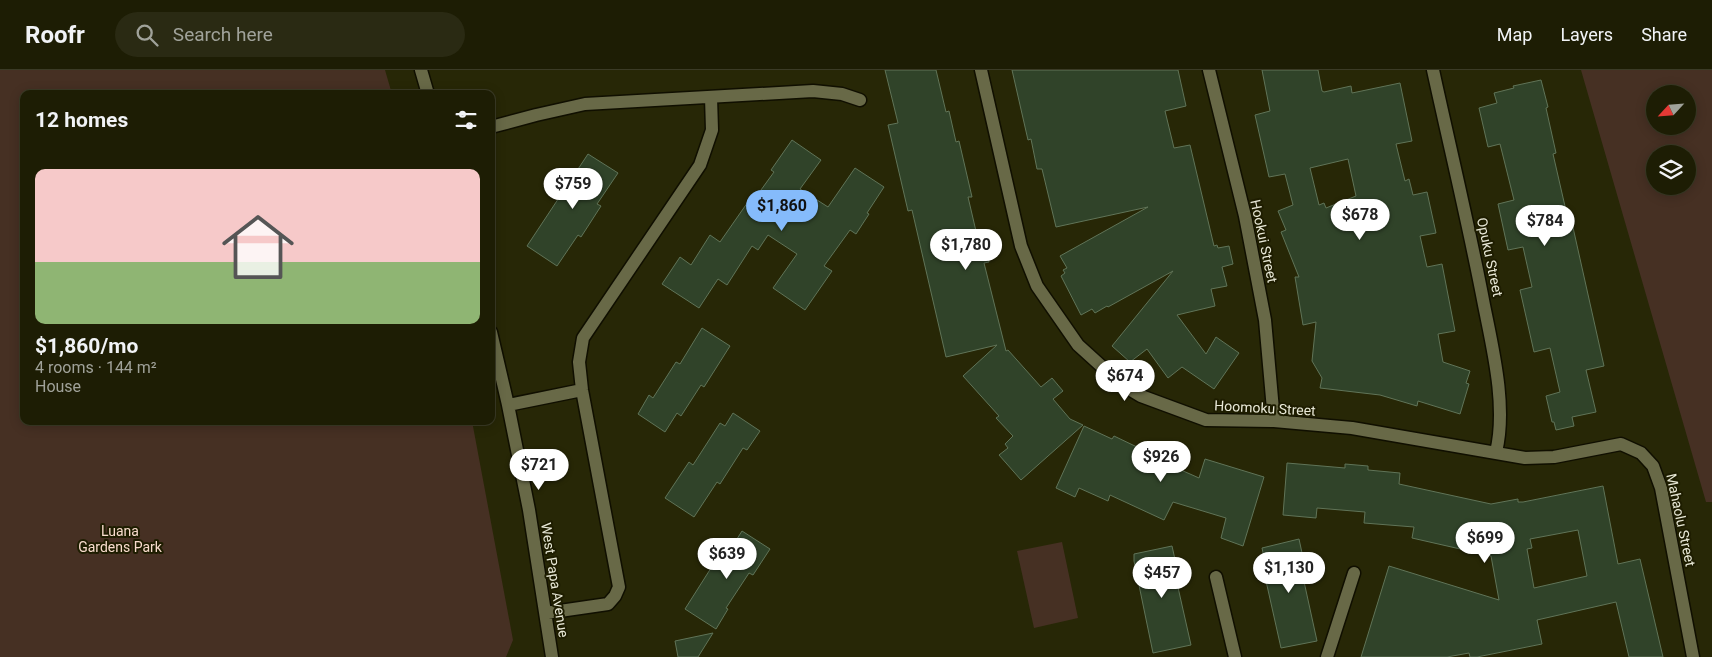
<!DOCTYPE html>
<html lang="en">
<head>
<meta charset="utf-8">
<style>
	body { margin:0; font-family:Roboto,sans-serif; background:#2a2a13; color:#f1f3f6; height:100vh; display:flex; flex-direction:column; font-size:19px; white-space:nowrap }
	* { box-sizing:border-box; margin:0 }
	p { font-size:16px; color:#a0a29a }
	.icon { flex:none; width:28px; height:28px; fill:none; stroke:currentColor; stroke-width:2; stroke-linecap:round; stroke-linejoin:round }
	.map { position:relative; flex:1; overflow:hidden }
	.sheet { position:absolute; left:20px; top:20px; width:475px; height:335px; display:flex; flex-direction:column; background:#1d1d04; border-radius:10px; box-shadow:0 2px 12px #0003,0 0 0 1px #3b3b26 }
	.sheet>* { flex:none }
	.needle { width:32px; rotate:244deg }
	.controls { position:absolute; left:1646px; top:15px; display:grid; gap:10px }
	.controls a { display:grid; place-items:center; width:50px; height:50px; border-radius:50%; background:#1d1d04; box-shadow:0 2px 12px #0003,0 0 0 1px #3b3b26; font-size:25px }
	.price { position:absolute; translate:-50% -42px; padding:0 11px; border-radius:18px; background:#fff; color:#222; font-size:16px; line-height:32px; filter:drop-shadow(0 1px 2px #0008) }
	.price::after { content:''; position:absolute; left:50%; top:30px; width:15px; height:11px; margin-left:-8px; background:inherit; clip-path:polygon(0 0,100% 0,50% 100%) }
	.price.selected { background:#85bbfb; color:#111 }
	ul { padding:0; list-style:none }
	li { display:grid; align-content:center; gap:10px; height:265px; padding:0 15px }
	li+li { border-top:1px solid #3b3b26 }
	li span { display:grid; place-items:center; height:155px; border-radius:10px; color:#555 }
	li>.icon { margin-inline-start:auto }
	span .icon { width:90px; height:90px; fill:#fffc; stroke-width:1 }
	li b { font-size:21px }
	h2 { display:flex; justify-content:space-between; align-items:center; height:60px; padding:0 15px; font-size:21px }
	header { display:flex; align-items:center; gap:30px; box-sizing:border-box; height:70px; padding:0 25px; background:#1d1d04; border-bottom:1px solid #3b3b26 }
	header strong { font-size:24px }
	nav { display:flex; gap:28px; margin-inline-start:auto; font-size:18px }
	.search { width:350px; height:45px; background:#2a2a13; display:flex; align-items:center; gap:12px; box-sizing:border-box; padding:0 18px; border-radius:28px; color:#a0a29a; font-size:19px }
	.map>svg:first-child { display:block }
</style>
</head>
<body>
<header>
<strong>Roofr</strong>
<div class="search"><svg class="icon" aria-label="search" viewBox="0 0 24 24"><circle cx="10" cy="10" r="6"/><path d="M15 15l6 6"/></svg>Search here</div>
<nav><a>Map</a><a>Layers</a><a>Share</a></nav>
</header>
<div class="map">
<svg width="1712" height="587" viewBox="0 0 1712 587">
	<rect width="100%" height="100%" fill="#272706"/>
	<!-- green -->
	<path fill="#463023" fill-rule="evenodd" d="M0 0H385L392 24H24V351H472L513 570 506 587H0Z
		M1581 0H1712V432H1706ZM1655 24H1688V56H1655ZM1655 84H1688V116H1655Z
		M1062 472 1078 548 1034 558 1017 481Z"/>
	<!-- building -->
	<path fill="#304329" stroke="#607458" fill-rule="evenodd" d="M885 0H936L946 42 949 41 956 72 959 71 972 127H968L979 174 984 172 989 192 984 193 1006 281 1008 280 1041 317 1052 308 1063 321 1053 329 1070 349 1083 355 1021 410 999 385 1008 378 1005 374 1013 366 996 348 999 346 963 306 997 275 946 287 912 140 908 141 888 55 898 53Z
		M1012 0H1178L1186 36 1165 41 1174 78 1190 75 1214 176 1217 175 1218 178 1229 176 1233 194 1222 197 1227 216 1211 219 1215 236 1177 245 1206 284 1216 267 1239 283 1214 319 1182 297 1168 308 1147 279 1130 292 1112 276 1173 201 1108 237 1107 236 1095 243 1092 239 1081 245 1061 206 1065 203 1063 200 1067 198 1060 186 1148 137 1056 157 1042 99H1037L1031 69 1028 70Z
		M1262 0H1318L1322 21 1324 22 1351 16 1352 23 1400 13 1412 71 1396 74 1405 111 1409 109 1413 125 1427 122 1436 163 1420 166 1427 197 1442 194 1455 261 1438 264 1443 292 1470 301 1466 313 1469 314 1460 344 1418 331 1417 336 1380 325 1320 318 1322 308 1312 291 1316 252 1303 255 1295 207H1299L1281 162 1286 160 1278 141 1293 135 1285 104 1269 107 1255 45 1270 41ZM1348 89 1356 126 1326 138 1324 133 1319 135 1310 98Z
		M1541 10 1548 37 1546 38 1556 83 1553 84 1567 145 1570 144 1604 296 1586 300 1596 342 1572 347 1574 356 1556 360 1554 352H1552L1546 326 1560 322 1550 278 1534 282 1520 220 1532 217 1523 177 1508 180 1498 134 1514 130 1500 74 1488 77 1479 38 1497 33 1494 23 1514 18 1513 16Z
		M792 70 821 90 800 119 828 137 855 98 884 117 867 143 869 144 856 164 850 160 824 196 832 201 805 240 773 218 797 184 768 165 758 180 752 176 727 215 718 209 699 238 662 214 680 187 691 195 710 165 720 172 750 129 753 131 774 102 771 100Z
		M588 84 618 103 597 134 601 136 581 167 578 165 557 196 527 176Z
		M702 258 730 276 704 317 701 315 681 346 677 343 665 362 638 344 649 325 653 328 676 292 680 294Z
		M733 343 760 361 747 380 743 378 720 414 717 412 694 447 665 428 689 392 693 395 720 353 725 356Z
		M1084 356 1112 369 1114 366 1137 377 1136 380 1199 408 1205 389 1264 407 1243 476 1221 468 1226 448 1173 432 1164 450 1110 425 1108 431 1079 418 1075 427 1056 418Z
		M1287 393 1345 398V394L1368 396V400L1400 403 1399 414 1491 434 1518 429V432H1523L1603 416 1618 494 1640 489 1663 587H1629L1616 532 1537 550 1542 574 1477 587H1470L1469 583 1447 587H1361L1389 496 1499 530 1491 486 1412 468 1414 457 1364 453 1365 442 1317 438 1316 448 1283 445ZM1578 460 1587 506 1534 518 1527 479 1532 478 1530 469Z
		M742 461 770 479 753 505 749 503 726 538 728 539 716 559 685 539 718 487 723 491Z
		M1299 469 1307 506 1303 507 1317 571 1281 578 1266 511 1269 510 1262 478Z
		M1172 476 1180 512 1177 513 1191 575 1153 583 1134 491V484Z
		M713 563 698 587H678L675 571Z"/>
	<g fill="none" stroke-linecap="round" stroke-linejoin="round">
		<!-- minor casing -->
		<g stroke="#100f00" stroke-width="15">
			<path id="minor" d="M421 0 428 24
				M981 0 1021 176 1037 216 1078 275 1121 314 1141 326 1206 350 1274 351 1352 358 1525 388 1554 387 1621 374 1641 383 1653 396 1661 418 1693 587
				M1209 0 1245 146 1265 250 1274 351
				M1433 0C1450 78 1469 156 1484 235 1493 280 1507 337 1496 382
				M491 57 536 45 585 34 813 21 842 24 860 30
				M491 262 508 335 529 440 552 587
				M508 335 582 320
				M1216 507 1235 587
				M546 543 608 534 615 526 619 517 582 320 579 292 583 268 700 95 712 60 711 27
				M1327 587 1354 503"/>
		</g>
		<!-- minor -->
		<use href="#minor" stroke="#686947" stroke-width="12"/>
	</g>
	<g text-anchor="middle" stroke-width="4" stroke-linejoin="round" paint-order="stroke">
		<!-- street labels -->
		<g font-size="14" fill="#e9e9d7" stroke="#1e1d00">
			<text transform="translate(1264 171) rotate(78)" y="5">Hookui Street</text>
			<text transform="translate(1490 187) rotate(78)" y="5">Opuku Street</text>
			<text transform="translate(1265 338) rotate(3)" y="5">Hoomoku Street</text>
			<text transform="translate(1681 450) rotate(78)" y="5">Mahaolu Street</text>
			<text transform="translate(555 510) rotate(81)" y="5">West Papa Avenue</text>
		</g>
		<!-- park labels -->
		<g font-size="14" fill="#f9dccd" stroke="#1e1d00">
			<text x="120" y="466">Luana<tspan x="120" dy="16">Gardens Park</tspan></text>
		</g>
	</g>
</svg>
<div class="controls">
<a><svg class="needle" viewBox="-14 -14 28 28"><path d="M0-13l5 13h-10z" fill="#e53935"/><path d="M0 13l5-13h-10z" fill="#a0a29a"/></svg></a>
<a><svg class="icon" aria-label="layers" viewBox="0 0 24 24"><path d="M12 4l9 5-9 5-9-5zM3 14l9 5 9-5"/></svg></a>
</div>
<b class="price" style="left:573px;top:140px">$759</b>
<b class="price selected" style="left:782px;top:162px">$1,860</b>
<b class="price" style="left:1360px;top:171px">$678</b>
<b class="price" style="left:1545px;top:177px">$784</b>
<b class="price" style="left:966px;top:201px">$1,780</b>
<b class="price" style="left:1125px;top:332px">$674</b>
<b class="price" style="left:1161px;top:413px">$926</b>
<b class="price" style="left:539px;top:421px">$721</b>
<b class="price" style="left:1485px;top:494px">$699</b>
<b class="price" style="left:727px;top:510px">$639</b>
<b class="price" style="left:1289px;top:524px">$1,130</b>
<b class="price" style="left:1162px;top:529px">$457</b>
<section class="sheet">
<h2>12 homes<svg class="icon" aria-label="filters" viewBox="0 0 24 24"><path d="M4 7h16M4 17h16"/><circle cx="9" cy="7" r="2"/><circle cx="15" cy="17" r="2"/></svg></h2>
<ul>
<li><span style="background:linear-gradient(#f6c9c9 60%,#8fb573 0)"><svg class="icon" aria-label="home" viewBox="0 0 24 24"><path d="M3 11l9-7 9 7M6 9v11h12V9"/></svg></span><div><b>$1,860/mo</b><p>4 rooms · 144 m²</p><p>House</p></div></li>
</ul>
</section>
</div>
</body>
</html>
